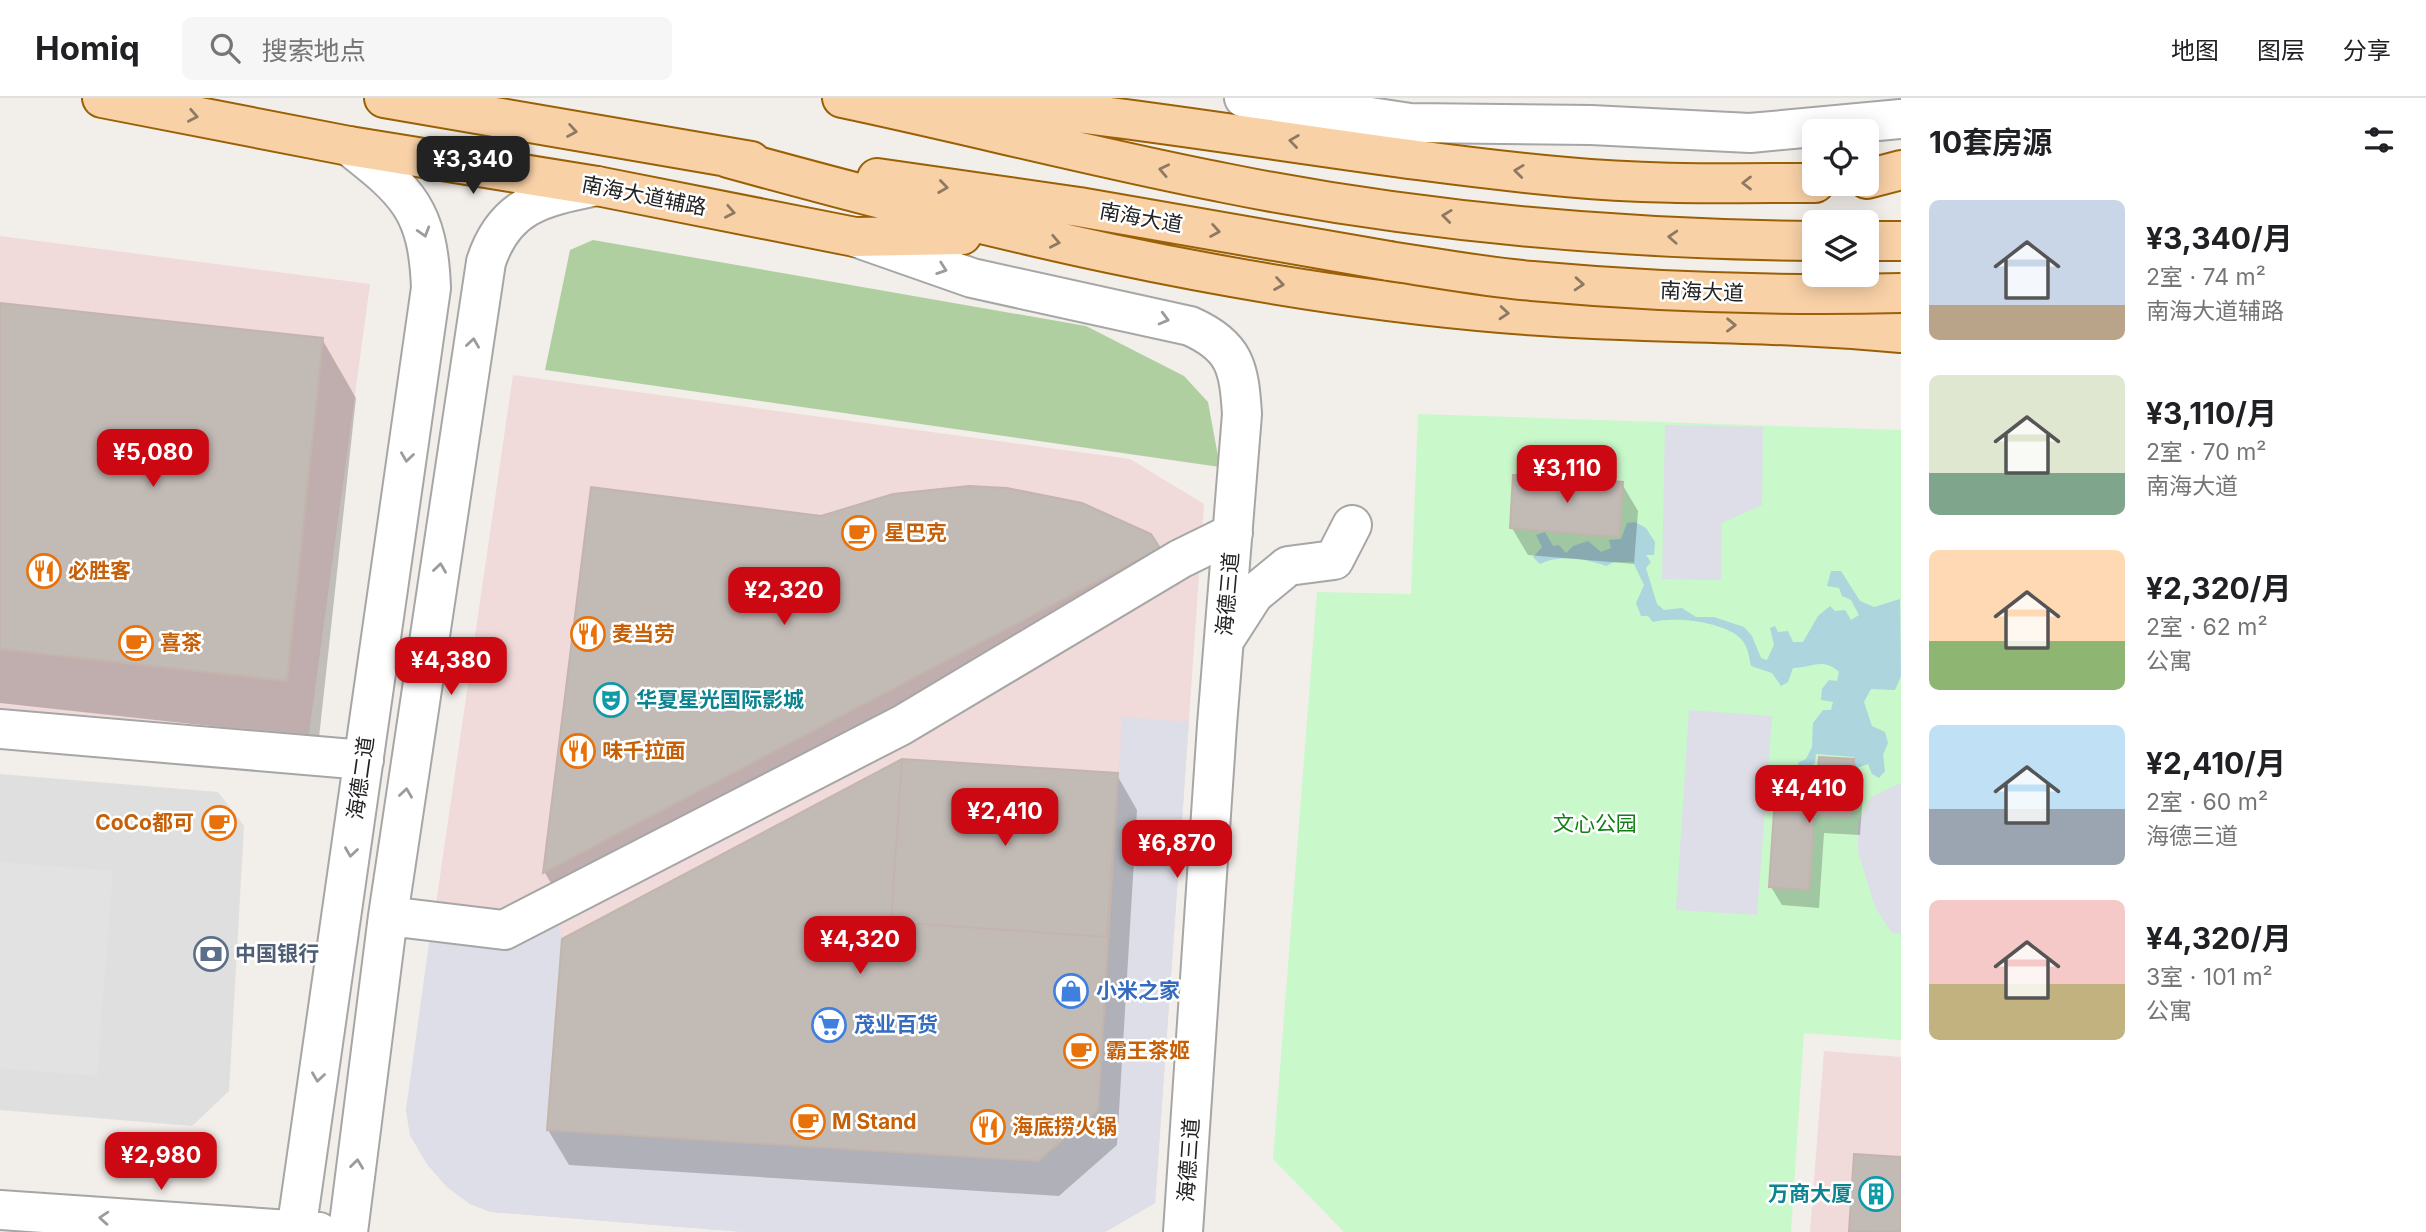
<!DOCTYPE html>
<html lang="zh">
<head>
<meta charset="utf-8">
<style>
	body { margin:0; font-family:Inter,"Noto Sans SC",sans-serif; background:#f6f6f6; color:#202124; height:100vh; display:flex; flex-direction:column; font-size:26px; white-space:nowrap }
	* { box-sizing:border-box; margin:0 }
	p { font-size:23px; color:#757577 }
	.icon { flex:none; width:38px; height:38px; fill:none; stroke:currentColor; stroke-width:2; stroke-linecap:round; stroke-linejoin:round }
	.map { position:relative; flex:1; overflow:hidden }
	.panel { display:flex; flex-direction:column; background:#fff; width:525px }
	.panel>* { flex:none }
	.tools { position:absolute; left:1802px; top:21px; display:grid; gap:14px }
	.tools a { display:grid; place-items:center; width:77px; height:77px; border-radius:10px; background:#fff; box-shadow:0 4px 18px #0003; font-size:35px }
	.price { position:absolute; translate:-50% -60px; padding:0 16px; border-radius:14px; background:#cc0813; color:#fff; font-size:23px; line-height:46px; filter:drop-shadow(0 2px 4px #0008) }
	.price::after { content:''; position:absolute; left:50%; top:42px; width:21px; height:16px; margin-left:-10px; background:inherit; clip-path:polygon(0 0,100% 0,50% 100%) }
	.price.current { background:#222; color:#fff }
	ul { padding:0; list-style:none }
	li { display:flex; align-items:center; gap:21px; height:175px; padding:0 28px }
	li span { display:grid; place-items:center; flex:none; width:196px; height:140px; border-radius:10px; color:#555 }
	li>.icon { margin-inline-start:auto }
	span .icon { width:84px; height:84px; fill:#fffc; stroke-width:1 }
	li b { font-size:30px }
	h2 { display:flex; justify-content:space-between; align-items:center; height:84px; padding:0 28px; font-size:30px }
	header { display:flex; align-items:center; gap:42px; box-sizing:border-box; height:98px; padding:0 35px; background:#fff; border-bottom:2px solid #e0e0e0 }
	header strong { font-size:33px }
	nav { display:flex; gap:38px; margin-inline-start:auto; font-size:24px }
	.search { width:490px; height:63px; background:#f6f6f6; display:flex; align-items:center; gap:18px; box-sizing:border-box; padding:0 24px; border-radius:10px; color:#757577; font-size:26px }
	main { display:flex; flex:1; min-height:0 }
	.map>svg:first-child { display:block }
</style>
</head>
<body>
<header>
<strong>Homiq</strong>
<div class="search"><svg class="icon" aria-label="search" viewBox="0 0 24 24"><circle cx="10" cy="10" r="6"/><path d="M15 15l6 6"/></svg>搜索地点</div>
<nav><a>地图</a><a>图层</a><a>分享</a></nav>
</header>
<main>
<div class="map">
<svg width="1901" height="1134" viewBox="0 0 1901 1134">
	<rect width="100%" height="100%" fill="#f2eee9"/>
	<!-- residential -->
	<path fill="#e0dfdf" d="M0 676 218 694 244 728 229 993 192 1028 0 1012Z"/>
	<!-- commercial -->
	<path fill="#f1dada" d="M0 138 370 186 309 636 0 610Z
		M513 277 1130 361 1204 406 1155 1105 1105 1134H744L491 1114 470 1106 447 1089 427 1066 410 1037 406 1012Z
		M1824 953 1901 959V1134H1810Z"/>
	<!-- forest -->
	<path fill="#b0cfa0" d="M593 142 1086 228 1184 278 1208 304 1220 369 545 272 570 152Z"/>
	<!-- park -->
	<path fill="#c9f8cb" d="M1418 316 1901 332V942L1804 935 1791 1134H1344L1273 1061 1317 494 1411 496Z"/>
	<!-- parking -->
	<path fill="#e2e2e2" d="M0 764 113 773 97 978 0 970Z"/>
	<!-- plaza -->
	<path fill="#dddee7" d="M1665 327 1763 329 1762 407 1722 425 1721 482 1662 481Z
		M1689 612 1772 618 1757 817 1676 812Z
		M1122 619 1189 624 1155 1105 1105 1134H744L491 1114 470 1106 447 1089 427 1066 410 1037 406 1012 432 823 553 809 562 841 547 1032 1038 1063 1098 1012Z
		M1901 685V836L1891 834 1875 809 1858 754V724L1871 699Z"/>
	<!-- water -->
	<path fill="#acd5dd" d="M1635 424 1646 430 1655 444 1654 457H1646L1651 464 1646 470 1657 506 1664 512 1682 510 1696 519H1714L1744 529 1752 538 1761 560 1767 562 1774 547 1770 530 1775 528 1778 534 1788 533 1793 544H1803L1818 518 1830 508 1835 513 1845 512 1851 522 1859 517 1851 502 1842 498 1839 490 1827 488 1831 473H1841L1860 503 1874 509 1900 501 1901 578 1895 592 1871 591 1864 604 1872 628 1885 634 1888 645 1883 657 1885 673 1879 680 1872 676 1868 666 1854 671V659L1816 656 1815 665 1802 675 1803 687 1813 700 1811 712 1780 710 1796 690 1795 676 1799 664 1806 661 1812 649 1813 625 1823 612H1831L1833 604 1821 602 1822 591 1829 582 1837 583 1839 574C1823 559 1812 570 1793 570L1788 584 1781 588 1772 575 1751 568C1749 558 1748 550 1742 542 1727 524 1675 518 1653 524L1648 518H1641L1636 505 1644 487 1633 464H1614L1606 468C1586 461 1560 456 1540 466L1533 459 1542 449 1536 437 1545 434 1553 448 1559 447 1566 455 1573 448 1588 443 1601 454 1611 450 1609 442 1621 441 1627 425Z"/>
	<!-- shadow -->
	<path fill="#0003" d="M0 206 322 241 356 300 319 640 0 605Z
		M1622 386 1638 413 1634 466 1528 457 1512 430Z
		M592 391 821 420 857 407 931 391 1007 392 1081 407 1150 437 1179 486 565 809 545 775Z
		M1820 661 1853 663 1864 681 1860 737 1824 735 1819 810 1782 807 1771 789 1776 715 1816 719Z
		M1117 677 1137 712 1117 1047 1059 1098 569 1067 548 1032Z"/>
	<!-- building -->
	<path fill="#c2bab5" stroke="#c3b5ac" stroke-width="2" d="M0 205 323 240 287 583 0 551Z
		M1513 377 1623 384 1619 439 1510 430Z
		M969 388 1007 390 1082 405 1151 436 1160 450 543 775 591 389 821 418 893 396Z
		M1819 659 1854 661 1850 719 1814 717 1809 792 1769 789 1774 713 1814 715Z
		M902 661 1118 675 1098 1012 1038 1063 547 1032 562 841Z
		M902 661 1118 675 1107 839 891 824Z
		M1854 1056 1901 1059V1134L1849 1133Z"/>
	<g fill="none" stroke-linecap="round" stroke-linejoin="round">
		<!-- minor casing -->
		<g stroke="#a6a6a6" stroke-width="42">
			<path id="minor" d="M1244 0 1410 25 1591 27 1750 35 1901 21
				M855 139 972 180 1190 228C1235 248 1239 269 1242 316L1217 627 1183 1134
				M1227 538 1254 496 1288 468 1334 462 1352 427
				M0 631 364 662
				M388 818 504 832 902 627 1180 461 1233 435
				M0 1112 319 1134
				M296 1134 431 190C428 112 408 94 349 48
				M348 1134 388 818 486 164C505 106 543 99 597 88"/>
		</g>
		<!-- major casing -->
		<g stroke="#9a6006" stroke-width="42">
			<path id="major" d="M102 0 349 48 597 88 855 139 962 137
				M384 0 751 63
				M842 0C970 27 1096 60 1225 85 1418 124 1618 141 1815 143
				M947 2C1155 18 1359 60 1566 79 1649 87 1732 85 1815 85
				M728 60C981 130 1238 193 1501 215 1634 227 1768 222 1901 235
				M877 80 1079 109 1389 163
				M1867 81 1901 72
				M1867 143H1901"/>
		</g>
		<!-- minor -->
		<use href="#minor" stroke="#fff" stroke-width="38"/>
		<!-- major -->
		<use href="#major" stroke="#f9d1a7" stroke-width="38"/>
		<!-- major-bridge casing -->
		<g stroke="#9a6006" stroke-width="42" stroke-linecap="butt">
			<path id="major-bridge" d="M1389 163C1437 170 1485 179 1532 183 1655 194 1778 198 1901 195"/>
		</g>
		<!-- major-bridge -->
		<use href="#major-bridge" stroke="#f9d1a7" stroke-width="38"/>
	</g>
	<!-- one-way arrows -->
	<defs><path id="oneway-chevron" d="M-2-3.5L2.5 0L-2 3.5" fill="none" stroke-width="1.6" stroke-linecap="round" stroke-linejoin="round" transform="scale(1.75)"/></defs>
	<g stroke="#8e7a64">
		<use href="#oneway-chevron" transform="translate(193 18) rotate(11)"/>
		<use href="#oneway-chevron" transform="translate(572 33) rotate(10)"/>
		<use href="#oneway-chevron" transform="translate(1294 43) rotate(-172)"/>
		<use href="#oneway-chevron" transform="translate(1164 72) rotate(-168)"/>
		<use href="#oneway-chevron" transform="translate(1519 73) rotate(-173)"/>
		<use href="#oneway-chevron" transform="translate(1747 85) rotate(180)"/>
		<use href="#oneway-chevron" transform="translate(943 89) rotate(8)"/>
		<use href="#oneway-chevron" transform="translate(730 114) rotate(11)"/>
		<use href="#oneway-chevron" transform="translate(1447 118) rotate(-173)"/>
		<use href="#oneway-chevron" transform="translate(1215 133) rotate(10)"/>
		<use href="#oneway-chevron" transform="translate(1673 139) rotate(-177)"/>
		<use href="#oneway-chevron" transform="translate(1055 144) rotate(11)"/>
		<use href="#oneway-chevron" transform="translate(1279 186) rotate(9)"/>
		<use href="#oneway-chevron" transform="translate(1579 186) rotate(4)"/>
		<use href="#oneway-chevron" transform="translate(1504 215) rotate(5)"/>
		<use href="#oneway-chevron" transform="translate(1731 227) rotate(1)"/>
	</g>
	<g stroke="#9c9c9c">
		<use href="#oneway-chevron" transform="translate(424 134) rotate(73)"/>
		<use href="#oneway-chevron" transform="translate(942 171) rotate(19)"/>
		<use href="#oneway-chevron" transform="translate(1164 221) rotate(15)"/>
		<use href="#oneway-chevron" transform="translate(473 245) rotate(-82)"/>
		<use href="#oneway-chevron" transform="translate(407 359) rotate(98)"/>
		<use href="#oneway-chevron" transform="translate(440 470) rotate(-82)"/>
		<use href="#oneway-chevron" transform="translate(406 695) rotate(-82)"/>
		<use href="#oneway-chevron" transform="translate(351 754) rotate(98)"/>
		<use href="#oneway-chevron" transform="translate(318 979) rotate(98)"/>
		<use href="#oneway-chevron" transform="translate(357 1066) rotate(-83)"/>
		<use href="#oneway-chevron" transform="translate(104 1120) rotate(-176)"/>
	</g>
	<!-- icons -->
	<defs>
		<g id="cafe-ring" transform="scale(1.75)"><circle r="9.5" fill="#fff" stroke="#e8710a" stroke-width="1.5"/><path d="M-5.5-4.5H6V0H3Q3 3.5 0 3.5H-2.5Q-5.5 3.5-5.5 0ZM3-3.2v2h1.7v-2ZM-6 4.5H4V6H-6Z" fill="#e8710a"/></g>
		<g id="restaurant-ring" transform="scale(1.75)"><circle r="9.5" fill="#fff" stroke="#e8710a" stroke-width="1.5"/><path d="M-5-6h1v4h1v-4h1v4h1v-4h1v5L-1.5 .5V6h-2V.5L-5-1ZM5-6V6H3V1.5H1.5Q1.5-4 5-6Z" fill="#e8710a"/></g>
		<g id="theatre-ring" transform="scale(1.75)"><circle r="9.5" fill="#fff" stroke="#0f9aa8" stroke-width="1.5"/><path d="M-5-5.5Q0-4 5-5.5V0Q5 5 0 6Q-5 5-5 0ZM-3.3-2.5H-1v1.5H-3.3ZM1-2.5H3.3v1.5H1ZM-2.8 1Q0 5.5 2.8 1Z" fill="#0f9aa8"/></g>
		<g id="bank-ring" transform="scale(1.75)"><circle r="9.5" fill="#fff" stroke="#5c6f8a" stroke-width="1.5"/><path d="M-6-4H6V4H-6ZM0-2.3a2.3 2.3 0 1 0 0 4.6a2.3 2.3 0 1 0 0-4.6Z" fill="#5c6f8a"/></g>
		<g id="shop-ring" transform="scale(1.75)"><circle r="9.5" fill="#fff" stroke="#3f7fe0" stroke-width="1.5"/><path d="M-5-2.5h2.3a2.7 3.5 0 0 1 5.4 0H5L5.5 6h-11ZM-1.5-2.5h3a1.5 2.3 0 0 0-3 0Z" fill="#3f7fe0"/></g>
		<g id="supermarket-ring" transform="scale(1.75)"><circle r="9.5" fill="#fff" stroke="#3f7fe0" stroke-width="1.5"/><path d="M-6-5.5h2.5l.6 2H6L4.5 2H-2.5L-4.4-4H-6ZM-1.5 3.2a1.3 1.3 0 1 0 .1 0ZM3 3.2a1.3 1.3 0 1 0 .1 0Z" fill="#3f7fe0"/></g>
		<g id="building-ring" transform="scale(1.75)"><circle r="9.5" fill="#fff" stroke="#0f9aa8" stroke-width="1.5"/><path d="M-4-6H4V6H1V3H-1V6H-4ZM-2.5-4.3h1.7v1.8h-1.7ZM.8-4.3h1.7v1.8H.8ZM-2.5-1h1.7V.8h-1.7ZM.8-1h1.7V.8H.8Z" fill="#0f9aa8"/></g>
	</defs>
	<g fill-rule="evenodd">
		<use href="#cafe-ring" x="859" y="435"/>
		<use href="#restaurant-ring" x="44" y="473"/>
		<use href="#restaurant-ring" x="588" y="536"/>
		<use href="#cafe-ring" x="136" y="545"/>
		<use href="#theatre-ring" x="611" y="602"/>
		<use href="#restaurant-ring" x="578" y="653"/>
		<use href="#cafe-ring" x="219" y="725"/>
		<use href="#bank-ring" x="211" y="856"/>
		<use href="#shop-ring" x="1071" y="893"/>
		<use href="#supermarket-ring" x="829" y="927"/>
		<use href="#cafe-ring" x="1081" y="953"/>
		<use href="#cafe-ring" x="808" y="1024"/>
		<use href="#restaurant-ring" x="988" y="1029"/>
		<use href="#building-ring" x="1876" y="1096"/>
	</g>
	<g text-anchor="middle" stroke-width="5" stroke-linejoin="round" paint-order="stroke">
		<!-- street labels -->
		<g font-size="21" fill="#222" stroke="#fff">
			<text transform="translate(644 98) rotate(11)" y="7">南海大道辅路</text>
			<text transform="translate(1141 120) rotate(10)" y="7">南海大道</text>
			<text transform="translate(1702 194) rotate(2)" y="7">南海大道</text>
			<text transform="translate(1228 496) rotate(-85)" y="7">海德三道</text>
			<text transform="translate(361 680) rotate(-82)" y="7">海德二道</text>
			<text transform="translate(1189 1062) rotate(-86)" y="7">海德三道</text>
		</g>
		<!-- food labels -->
		<g font-size="21" font-weight="bold" fill="#c56008" stroke="#fff" text-anchor="start">
			<text x="884" y="442">星巴克</text>
			<text x="68" y="480">必胜客</text>
			<text x="612" y="543">麦当劳</text>
			<text x="160" y="552">喜茶</text>
			<text x="602" y="660">味千拉面</text>
			<text x="194" y="732" text-anchor="end">CoCo都可</text>
			<text x="1106" y="960">霸王茶姬</text>
			<text x="832" y="1031">M Stand</text>
			<text x="1012" y="1036">海底捞火锅</text>
		</g>
		<!-- culture labels -->
		<g font-size="21" font-weight="bold" fill="#0d838f" stroke="#fff" text-anchor="start">
			<text x="636" y="609">华夏星光国际影城</text>
			<text x="1852" y="1103" text-anchor="end">万商大厦</text>
		</g>
		<!-- park labels -->
		<g font-size="21" fill="#107f13" stroke="#fff">
			<text x="1595" y="733">文心公园</text>
		</g>
		<!-- service labels -->
		<g font-size="21" font-weight="bold" fill="#4e5e75" stroke="#fff" text-anchor="start">
			<text x="235" y="863">中国银行</text>
		</g>
		<!-- shop labels -->
		<g font-size="21" font-weight="bold" fill="#366cbe" stroke="#fff" text-anchor="start">
			<text x="1096" y="900">小米之家</text>
			<text x="854" y="934">茂业百货</text>
		</g>
	</g>
</svg>
<div class="tools">
<a><svg class="icon" aria-label="locate" viewBox="0 0 24 24"><circle cx="12" cy="12" r="6"/><path d="M12 2v4M12 18v4M2 12h4M18 12h4"/></svg></a>
<a><svg class="icon" aria-label="layers" viewBox="0 0 24 24"><path d="M12 4l9 5-9 5-9-5zM3 14l9 5 9-5"/></svg></a>
</div>
<b class="price current" style="left:473px;top:98px">¥3,340</b>
<b class="price" style="left:153px;top:391px">¥5,080</b>
<b class="price" style="left:1567px;top:407px">¥3,110</b>
<b class="price" style="left:784px;top:529px">¥2,320</b>
<b class="price" style="left:451px;top:599px">¥4,380</b>
<b class="price" style="left:1809px;top:727px">¥4,410</b>
<b class="price" style="left:1005px;top:750px">¥2,410</b>
<b class="price" style="left:1177px;top:782px">¥6,870</b>
<b class="price" style="left:860px;top:878px">¥4,320</b>
<b class="price" style="left:161px;top:1094px">¥2,980</b>
</div>
<section class="panel">
<h2>10套房源<svg class="icon" aria-label="filters" viewBox="0 0 24 24"><path d="M4 7h16M4 17h16"/><circle cx="9" cy="7" r="2"/><circle cx="15" cy="17" r="2"/></svg></h2>
<ul>
<li><span style="background:linear-gradient(#c9d6e8 75%,#b9a48a 0)"><svg class="icon" aria-label="home" viewBox="0 0 24 24"><path d="M3 11l9-7 9 7M6 9v11h12V9"/></svg></span><div><b>¥3,340/月</b><p>2室 · 74 m²</p><p>南海大道辅路</p></div></li>
<li><span style="background:linear-gradient(#dfe7d0 70%,#7fa58c 0)"><svg class="icon" aria-label="home" viewBox="0 0 24 24"><path d="M3 11l9-7 9 7M6 9v11h12V9"/></svg></span><div><b>¥3,110/月</b><p>2室 · 70 m²</p><p>南海大道</p></div></li>
<li><span style="background:linear-gradient(#ffd9b3 65%,#8fb573 0)"><svg class="icon" aria-label="home" viewBox="0 0 24 24"><path d="M3 11l9-7 9 7M6 9v11h12V9"/></svg></span><div><b>¥2,320/月</b><p>2室 · 62 m²</p><p>公寓</p></div></li>
<li><span style="background:linear-gradient(#bfe0f5 60%,#9aa5b1 0)"><svg class="icon" aria-label="home" viewBox="0 0 24 24"><path d="M3 11l9-7 9 7M6 9v11h12V9"/></svg></span><div><b>¥2,410/月</b><p>2室 · 60 m²</p><p>海德三道</p></div></li>
<li><span style="background:linear-gradient(#f6c9c9 60%,#c2b280 0)"><svg class="icon" aria-label="home" viewBox="0 0 24 24"><path d="M3 11l9-7 9 7M6 9v11h12V9"/></svg></span><div><b>¥4,320/月</b><p>3室 · 101 m²</p><p>公寓</p></div></li>
</ul>
</section>
</main>
</body>
</html>
